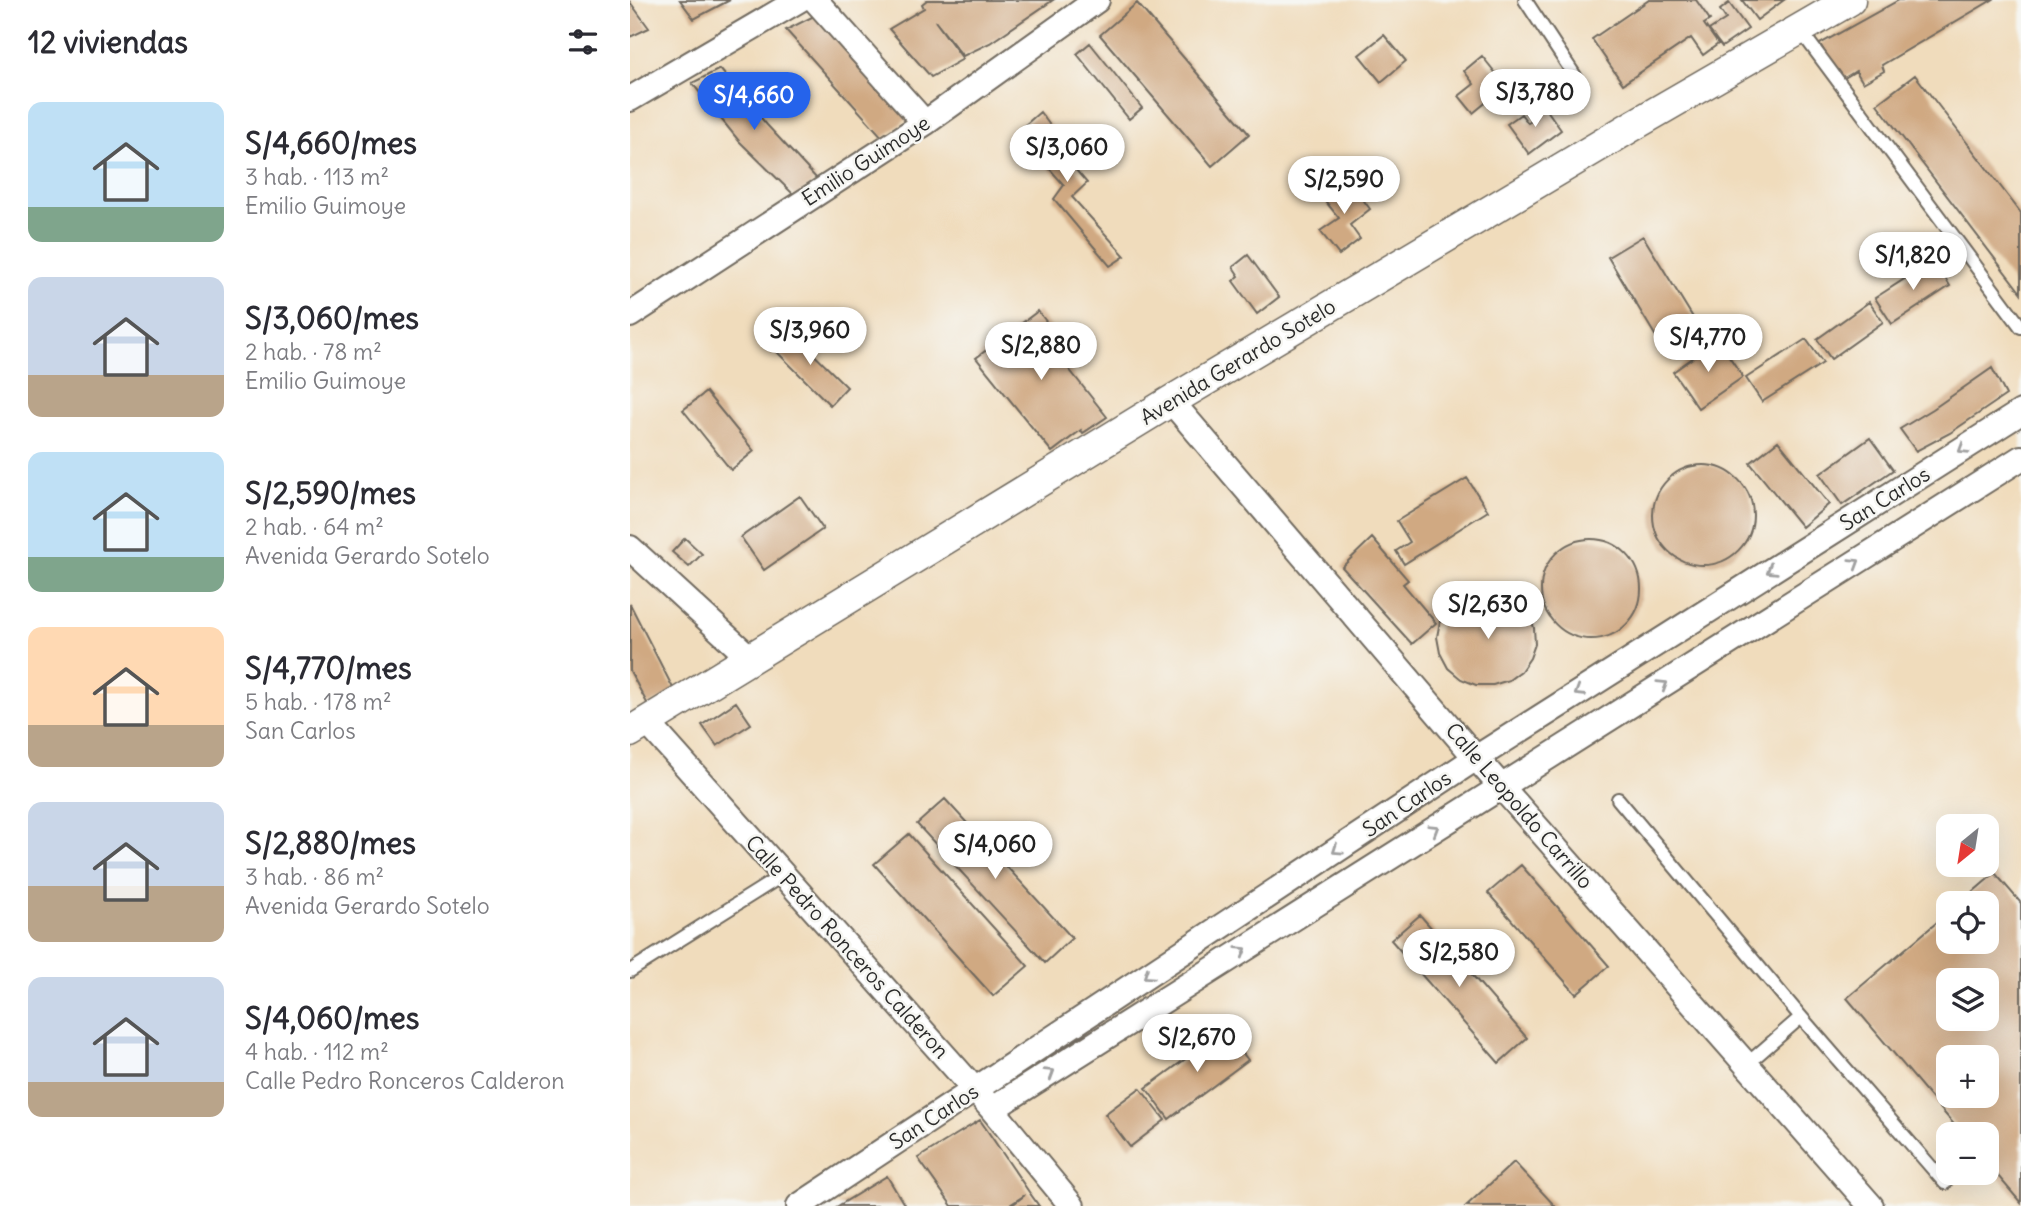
<!DOCTYPE html>
<html lang="es">
<head>
<meta charset="utf-8">
<style>
	body { margin:0; font-family:Delius,sans-serif; background:#f7f7f7; color:#2b2b33; height:100vh; display:flex; flex-direction:column; font-size:26px; white-space:nowrap }
	* { box-sizing:border-box; margin:0 }
	p { font-size:23px; color:#7c7c81 }
	.icon { flex:none; width:38px; height:38px; fill:none; stroke:currentColor; stroke-width:2; stroke-linecap:round; stroke-linejoin:round }
	.map { position:relative; flex:1; overflow:hidden }
	.details { display:flex; flex-direction:column; background:#fff; width:630px }
	.details>* { flex:none }
	.needle { width:46px; rotate:210deg }
	.fabs { position:absolute; left:1306px; top:814px; display:grid; gap:14px }
	.fabs a { display:grid; place-items:center; width:63px; height:63px; border-radius:14px; background:#fff; box-shadow:0 7px 28px #0002; font-size:35px }
	.price { position:absolute; translate:-50% -60px; padding:0 16px; border-radius:24px; background:#fff; color:#222; font-size:23px; line-height:46px; filter:drop-shadow(0 2px 4px #0008) }
	.price::after { content:''; position:absolute; left:50%; top:42px; width:21px; height:16px; margin-left:-10px; background:inherit; clip-path:polygon(0 0,100% 0,50% 100%) }
	.price.active { background:#2563eb; color:#fff }
	ul { padding:0; list-style:none }
	li { display:flex; align-items:center; gap:21px; height:175px; padding:0 28px }
	li span { display:grid; place-items:center; flex:none; width:196px; height:140px; border-radius:14px; color:#555 }
	li>.icon { margin-inline-start:auto }
	span .icon { width:84px; height:84px; fill:#fffc; stroke-width:1 }
	li b { font-size:30px }
	h2 { display:flex; justify-content:space-between; align-items:center; height:84px; padding:0 28px; font-size:30px }
	main { display:flex; flex:1; min-height:0 }
	.map>svg:first-child { display:block }
</style>
</head>
<body>
<main>
<section class="details">
<h2>12 viviendas<svg class="icon" aria-label="filters" viewBox="0 0 24 24"><path d="M4 7h16M4 17h16"/><circle cx="9" cy="7" r="2"/><circle cx="15" cy="17" r="2"/></svg></h2>
<ul>
<li><span style="background:linear-gradient(#bfe0f5 75%,#7fa58c 0)"><svg class="icon" aria-label="home" viewBox="0 0 24 24"><path d="M3 11l9-7 9 7M6 9v11h12V9"/></svg></span><div><b>S/4,660/mes</b><p>3 hab. · 113 m²</p><p>Emilio Guimoye</p></div></li>
<li><span style="background:linear-gradient(#c9d6e8 70%,#b9a48a 0)"><svg class="icon" aria-label="home" viewBox="0 0 24 24"><path d="M3 11l9-7 9 7M6 9v11h12V9"/></svg></span><div><b>S/3,060/mes</b><p>2 hab. · 78 m²</p><p>Emilio Guimoye</p></div></li>
<li><span style="background:linear-gradient(#bfe0f5 75%,#7fa58c 0)"><svg class="icon" aria-label="home" viewBox="0 0 24 24"><path d="M3 11l9-7 9 7M6 9v11h12V9"/></svg></span><div><b>S/2,590/mes</b><p>2 hab. · 64 m²</p><p>Avenida Gerardo Sotelo</p></div></li>
<li><span style="background:linear-gradient(#ffd9b3 70%,#b9a48a 0)"><svg class="icon" aria-label="home" viewBox="0 0 24 24"><path d="M3 11l9-7 9 7M6 9v11h12V9"/></svg></span><div><b>S/4,770/mes</b><p>5 hab. · 178 m²</p><p>San Carlos</p></div></li>
<li><span style="background:linear-gradient(#c9d6e8 60%,#b9a48a 0)"><svg class="icon" aria-label="home" viewBox="0 0 24 24"><path d="M3 11l9-7 9 7M6 9v11h12V9"/></svg></span><div><b>S/2,880/mes</b><p>3 hab. · 86 m²</p><p>Avenida Gerardo Sotelo</p></div></li>
<li><span style="background:linear-gradient(#c9d6e8 75%,#b9a48a 0)"><svg class="icon" aria-label="home" viewBox="0 0 24 24"><path d="M3 11l9-7 9 7M6 9v11h12V9"/></svg></span><div><b>S/4,060/mes</b><p>4 hab. · 112 m²</p><p>Calle Pedro Ronceros Calderon</p></div></li>
</ul>
</section>
<div class="map">
<svg width="1391" height="1206" viewBox="0 0 1391 1206">
	<rect width="100%" height="100%" fill="#f6f6f2"/>
	<filter id="ink" filterUnits="userSpaceOnUse"><feTurbulence type="fractalNoise" baseFrequency=".0143" numOctaves="2"/><feDisplacementMap in="SourceGraphic" scale="14" xChannelSelector="R" yChannelSelector="G"/><feConvolveMatrix kernelMatrix="1 2 1 2 8 2 1 2 1" color-interpolation-filters="sRGB"/></filter>
	<filter id="wash" filterUnits="userSpaceOnUse"><feTurbulence type="fractalNoise" baseFrequency=".00686" numOctaves="4" result="noise"/><feDisplacementMap in="SourceGraphic" scale="28" xChannelSelector="R" yChannelSelector="G"/><feGaussianBlur stdDeviation="1.57" result="paint"/><feColorMatrix in="noise" values="0 0 0 0 0 0 0 0 0 0 0 0 0 0 0 0 0 1.4 0 .05"/><feComposite in="paint" operator="in"/></filter>
	<g filter="url(#wash)">
		<rect width="100%" height="100%" fill="#f0dcbc"/>
		<g id="blocks">
			<!-- building -->
			<path fill="#d0a982" fill-rule="evenodd" d="M50 0H100L64 19Z
				M297 0H423L360 43 333 56 305 21 333 59 301 77 259 29 294 8 292 4Z
				M1019 0H1066L1080 20 1074 24 1088 44 1073 55 1061 38 993 84 962 39Z
				M1112 0H1154L1127 20Z
				M1269 0H1362L1252 65 1254 71 1233 83 1226 71 1211 80 1190 44Z
				M0 2 19 28 0 37Z
				M507 3 619 134 582 166 470 35Z
				M1099 3 1118 29 1092 47 1079 30 1096 19 1090 10Z
				M190 13 278 118 253 138 156 30Z
				M754 35 776 61 751 82 729 55Z
				M460 43 512 108 499 119 447 54Z
				M852 56 876 86 843 113 829 96 844 84 834 71Z
				M90 69 137 125 187 179 166 197 109 141 62 83Z
				M1285 75 1391 213V293L1247 104Z
				M912 103 931 130 899 154 877 124 891 114 898 123 906 118 901 112Z
				M410 112 434 144V156L457 183 442 197 495 256 480 266 424 199 434 185 387 132Z
				M717 178 740 209 720 225 730 239 709 255 690 231 709 218 692 197Z
				M1013 236 1070 329 1034 350 978 257Z
				M618 255 649 297 627 314 603 281 609 276 603 267Z
				M1304 260 1320 286 1262 324 1245 298Z
				M1239 302 1253 322 1201 359 1187 339Z
				M408 311 439 351 423 364 431 359 477 417 453 433 451 430 422 452 346 358Z
				M161 332 217 387 200 405 140 345Z
				M1176 339 1193 363 1132 402 1116 378Z
				M1088 340 1113 377 1068 408 1043 372Z
				M1362 368 1376 395 1320 433 1286 451 1270 429 1303 409Z
				M76 392 124 451 101 470 53 410Z
				M1240 438 1263 470 1212 505 1190 474Z
				M1148 441 1199 504 1172 527 1120 463Z
				M1023 515a50 50 0 1 1 100 0a50 50 0 1 1-100 0Z
				M837 478 858 511 774 564 766 551 780 542 767 521Z
				M170 496 193 529 134 570 111 537Z
				M55 538 72 554 59 567 42 552Z
				M742 538 778 580 773 584 806 623 782 644 712 567Z
				M911 589a50 50 0 1 1 100 0a50 50 0 1 1-100 0Z
				M867 592H876L889 601 899 613 904 628 905 644 900 658 891 671 879 680 863 685H846L831 679 818 668 810 653 807 637 810 621 824 620 854 598Z
				M0 604 45 692 18 705 0 671Z
				M106 702 121 724 87 746 72 725Z
				M315 799 442 938 415 963 287 824Z
				M279 834 398 966 363 996 244 864Z
				M891 865 979 966 946 994 858 893Z
				M1365 873 1391 903V1203L1356 1162V1134H1332L1217 998 1318 913V942H1356V903H1330ZM1318 980H1356V1018H1318ZM1318 1057H1356V1096H1318Z
				M790 915 897 1038 869 1063 761 940Z
				M595 1030 618 1060 539 1119 516 1088Z
				M510 1088 535 1120 500 1147 475 1114Z
				M350 1120 399 1192 409 1206H381L395 1195 378 1206H322L288 1158Z
				M884 1162 925 1206H836Z
				M257 1176 275 1206H208Z"/>
		</g>
	</g>
	<g filter="url(#ink)">
		<use href="#blocks" fill-opacity="0" stroke="#70695e" stroke-width="2"/>
		<g fill="none" stroke-linecap="round" stroke-linejoin="round">
			<!-- service casing -->
			<g stroke="#70695e" stroke-width="16">
				<path id="service" d="M895 0 945 76
					M1170 30 1391 327
					M988 799 1171 1017 1315 1183
					M0 971 153 875
					M1116 1065 1171 1017"/>
			</g>
			<!-- minor casing -->
			<g stroke="#70695e" stroke-width="28">
				<path id="minor" d="M185 0 295 123
					M0 99 169 0
					M0 315 295 123 467 0
					M541 401 846 758 1241 1206
					M0 548 120 658
					M17 722 362 1109 442 1206
					M362 1109 1391 458
					M169 1206 846 758 1391 412"/>
			</g>
			<!-- tertiary casing -->
			<g stroke="#70695e" stroke-width="33">
				<path id="tertiary" d="M0 732 541 401 1004 125 1220 0"/>
			</g>
			<!-- service -->
			<use href="#service" stroke="#fff" stroke-width="12"/>
			<!-- minor -->
			<use href="#minor" stroke="#fff" stroke-width="24"/>
			<!-- tertiary -->
			<use href="#tertiary" stroke="#fff" stroke-width="30"/>
		</g>
		<!-- one-way arrows -->
		<defs><path id="oneway-chevron" d="M-2-3.5L2.5 0L-2 3.5" fill="none" stroke-width="1.6" stroke-linecap="round" stroke-linejoin="round" transform="scale(1.75)"/></defs>
		<g stroke="#a0a0a0">
			<use href="#oneway-chevron" transform="translate(1333 449) rotate(148)"/>
			<use href="#oneway-chevron" transform="translate(1225 563) rotate(-32)"/>
			<use href="#oneway-chevron" transform="translate(1141 570) rotate(148)"/>
			<use href="#oneway-chevron" transform="translate(1033 685) rotate(-32)"/>
			<use href="#oneway-chevron" transform="translate(949 692) rotate(148)"/>
			<use href="#oneway-chevron" transform="translate(804 829) rotate(-32)"/>
			<use href="#oneway-chevron" transform="translate(707 850) rotate(146)"/>
			<use href="#oneway-chevron" transform="translate(612 951) rotate(-32)"/>
			<use href="#oneway-chevron" transform="translate(518 975) rotate(146)"/>
			<use href="#oneway-chevron" transform="translate(420 1073) rotate(-32)"/>
		</g>
	</g>
	<g text-anchor="middle" stroke-width="5" stroke-linejoin="round" paint-order="stroke">
		<!-- street labels -->
		<g font-size="21" fill="#2b2b2b" stroke="#f6f6f2">
			<text transform="translate(236 161) rotate(-33)" y="7">Emilio Guimoye</text>
			<text transform="translate(608 362) rotate(-31)" y="7">Avenida Gerardo Sotelo</text>
			<text transform="translate(1255 499) rotate(-32)" y="7">San Carlos</text>
			<text transform="translate(777 804) rotate(-34)" y="7">San Carlos</text>
			<text transform="translate(889 806) rotate(49)" y="7">Calle Leopoldo Carrillo</text>
			<text transform="translate(217 947) rotate(48)" y="7">Calle Pedro Ronceros Calderon</text>
			<text transform="translate(304 1117) rotate(-33)" y="7">San Carlos</text>
		</g>
	</g>
</svg>
<div class="fabs">
<a><svg class="needle" viewBox="-14 -14 28 28"><path d="M0-13l5 13h-10z" fill="#e53935"/><path d="M0 13l5-13h-10z" fill="#7c7c81"/></svg></a>
<a><svg class="icon" aria-label="locate" viewBox="0 0 24 24"><circle cx="12" cy="12" r="6"/><path d="M12 2v4M12 18v4M2 12h4M18 12h4"/></svg></a>
<a><svg class="icon" aria-label="layers" viewBox="0 0 24 24"><path d="M12 4l9 5-9 5-9-5zM3 14l9 5 9-5"/></svg></a>
<a>+</a>
<a>−</a>
</div>
<b class="price" style="left:905px;top:129px">S/3,780</b>
<b class="price active" style="left:124px;top:132px">S/4,660</b>
<b class="price" style="left:437px;top:184px">S/3,060</b>
<b class="price" style="left:714px;top:216px">S/2,590</b>
<b class="price" style="left:1283px;top:292px">S/1,820</b>
<b class="price" style="left:180px;top:367px">S/3,960</b>
<b class="price" style="left:1078px;top:374px">S/4,770</b>
<b class="price" style="left:411px;top:382px">S/2,880</b>
<b class="price" style="left:858px;top:641px">S/2,630</b>
<b class="price" style="left:365px;top:881px">S/4,060</b>
<b class="price" style="left:829px;top:989px">S/2,580</b>
<b class="price" style="left:567px;top:1074px">S/2,670</b>
</div>
</main>
</body>
</html>
